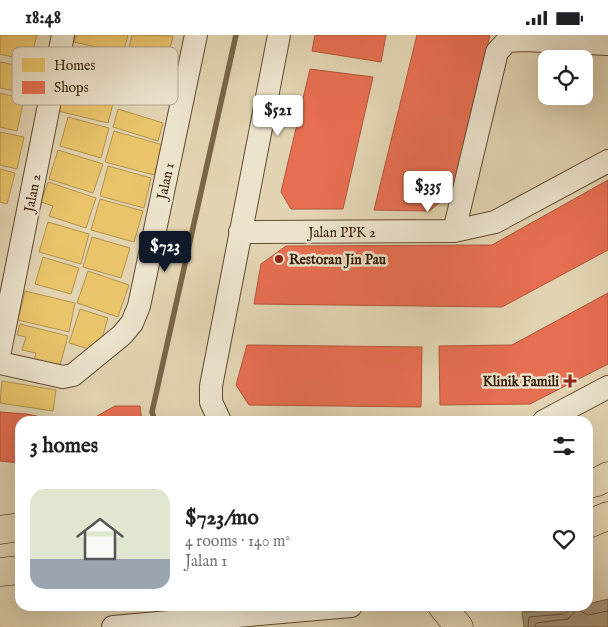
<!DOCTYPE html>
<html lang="en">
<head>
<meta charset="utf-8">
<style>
	body { margin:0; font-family:"IM FELL English",serif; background:#f6f6f6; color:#202124; height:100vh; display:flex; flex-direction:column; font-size:19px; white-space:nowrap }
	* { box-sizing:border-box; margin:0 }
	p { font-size:16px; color:#757577 }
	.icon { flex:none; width:28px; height:28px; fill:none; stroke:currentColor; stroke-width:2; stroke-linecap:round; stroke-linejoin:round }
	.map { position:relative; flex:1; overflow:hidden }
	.side { position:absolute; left:15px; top:381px; width:578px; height:195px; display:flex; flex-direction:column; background:#fff; border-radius:15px; box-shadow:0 5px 20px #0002 }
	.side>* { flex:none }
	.tools { position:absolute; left:538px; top:15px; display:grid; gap:10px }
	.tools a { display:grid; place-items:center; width:55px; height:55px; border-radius:10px; background:#fff; box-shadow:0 5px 20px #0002; font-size:25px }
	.price { position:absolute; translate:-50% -42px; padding:0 11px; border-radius:5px; background:#fff; color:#222; font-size:16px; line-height:32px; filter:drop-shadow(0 1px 2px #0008) }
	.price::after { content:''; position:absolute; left:50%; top:30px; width:15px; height:11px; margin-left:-8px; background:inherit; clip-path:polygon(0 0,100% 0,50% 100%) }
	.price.current { background:#111827; color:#fff }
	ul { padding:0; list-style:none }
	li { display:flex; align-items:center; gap:15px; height:125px; padding:0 15px }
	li+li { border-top:1px solid #e0e0e0 }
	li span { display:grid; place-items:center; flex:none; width:140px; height:100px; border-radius:15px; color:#555 }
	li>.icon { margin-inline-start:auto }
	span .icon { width:60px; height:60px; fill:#fffc; stroke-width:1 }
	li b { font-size:21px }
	h2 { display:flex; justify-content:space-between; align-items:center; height:60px; padding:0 15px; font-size:21px }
	.status { display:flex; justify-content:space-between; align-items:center; height:35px; padding:0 25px; background:#fff; direction:ltr }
	.status svg { height:14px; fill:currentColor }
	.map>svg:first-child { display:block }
</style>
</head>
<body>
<div class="status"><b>18:48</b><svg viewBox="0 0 49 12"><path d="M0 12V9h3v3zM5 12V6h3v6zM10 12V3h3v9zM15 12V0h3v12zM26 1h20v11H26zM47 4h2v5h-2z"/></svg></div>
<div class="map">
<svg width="608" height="592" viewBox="0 0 608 592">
	<rect width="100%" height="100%" fill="#e2d4b2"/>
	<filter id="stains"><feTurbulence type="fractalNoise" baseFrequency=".004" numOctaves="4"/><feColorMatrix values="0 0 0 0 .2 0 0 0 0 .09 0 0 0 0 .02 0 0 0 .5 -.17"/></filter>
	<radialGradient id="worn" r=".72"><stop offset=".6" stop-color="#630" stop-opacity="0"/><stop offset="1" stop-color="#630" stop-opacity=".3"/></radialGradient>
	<!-- water -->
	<path fill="#a79577" stroke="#796549" d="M608 564V592H524L522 577 588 571V569Z"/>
	<!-- homes -->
	<path fill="#e9c46a" stroke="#b3924b" d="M0 0H37L30 26 0 19Z
		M76 0H128L123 18 74 7Z
		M132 0 173 1 167 26 128 17Z
		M0 27 31 33 26 58 0 53Z
		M66 45 116 57 108 88 58 76Z
		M0 58 24 64 17 96 0 92Z
		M118 74 163 88 158 106 113 92Z
		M68 82 109 93 101 123 60 111Z
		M114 96 163 110 154 140 105 127Z
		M0 97 24 102 17 134 0 130Z
		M58 115 103 129 93 158 49 144Z
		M108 131 151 143 144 173 100 161Z
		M0 134 15 138 7 169 0 167Z
		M48 147 96 163 86 193 49 181 53 171 41 167Z
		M100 164 143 176 134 207 91 195Z
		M48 187 89 199 81 229 39 217Z
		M92 202 130 213 121 243 83 232Z
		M43 222 79 233 71 259 35 249Z
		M88 236 129 250 118 282 77 268Z
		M25 256 75 268 69 297 18 285Z
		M80 274 108 283 98 317 69 308Z
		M20 289 68 301 59 334 33 328 36 318 22 315 26 302 17 300Z
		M2 346 56 355 53 376 0 368Z"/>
	<!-- shops -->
	<path fill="#e76f51" stroke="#b2563a" d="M315 0H386L381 27 312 16Z
		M417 0H490L453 157 429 176 374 175Z
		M310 34 373 42 343 174H291L281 157Z
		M608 145V215L502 272 254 269 261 229 286 211 492 210Z
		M608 258V329L530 369 440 370 439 311 512 310Z
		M247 310 422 312 421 372 249 370 236 350Z
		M115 371H140L142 386H88Z
		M0 377 27 379 45 383V386H20V428L0 426Z
		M45 383 88 386H45Z"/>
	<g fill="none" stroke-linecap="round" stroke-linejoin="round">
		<!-- shore -->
		<path stroke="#6e583e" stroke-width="1" d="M528 592 529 582 564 579 568 576 569 571
			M535 592 536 588 568 584 577 574 588 580 608 576"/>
		<!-- stream -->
		<path stroke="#796549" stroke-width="5.5" d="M155 386 152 377 236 0"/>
		<!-- minor casing -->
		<g stroke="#604a30" stroke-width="24">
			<path id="minor" d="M454 196 497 17 507 6 524 5 608 9
				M240 197 454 196 495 187 608 126
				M0 316 63 0
				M0 328 63 342 73 340 122 300 132 288 139 271 196 0
				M220 386 211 367V351L279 0
				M544 386 608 352
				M113 592 351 571"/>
		</g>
		<!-- major casing -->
		<g stroke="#351c04" stroke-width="29">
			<path id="major" d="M588 449 597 447 608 441
				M588 489 608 481
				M0 495 20 492
				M0 537 20 535
				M442 571 459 592"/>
		</g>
		<!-- minor -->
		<use href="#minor" stroke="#ece3cd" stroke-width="22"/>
		<!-- major -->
		<use href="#major" stroke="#e2d4b2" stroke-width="28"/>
	</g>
	<!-- markers -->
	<g fill="#8f2418" stroke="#ece3cd" stroke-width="2">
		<circle cx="279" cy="224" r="5"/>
		<path d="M567.5 338.5h5v5h5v5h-5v5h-5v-5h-5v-5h5z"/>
	</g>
	<g text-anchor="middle" stroke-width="5" stroke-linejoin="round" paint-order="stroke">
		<!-- street labels -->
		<g font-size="14" fill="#351c04" stroke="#ece3cd">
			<text transform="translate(165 146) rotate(-78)" y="5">Jalan 1</text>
			<text transform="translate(32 158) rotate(-79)" y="5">Jalan 2</text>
			<text x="342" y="202">Jalan PPK 2</text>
		</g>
		<!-- poi labels -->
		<g font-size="14" font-weight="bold" fill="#351c04" stroke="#ece3cd" text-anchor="start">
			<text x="289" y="229">Restoran Jin Pau</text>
			<text x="559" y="351" text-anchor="end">Klinik Famili</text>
		</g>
	</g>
	<!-- legend -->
	<rect x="12" y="12" width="166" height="58" rx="8" fill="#ece3cd" stroke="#b5a791" stroke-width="1"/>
	<rect x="22" y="23" width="23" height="14" fill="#e9c46a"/>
	<rect x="22" y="46" width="23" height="13" fill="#e76f51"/>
	<g font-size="14" fill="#351c04">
		<text x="54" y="35">Homes</text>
		<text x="54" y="57">Shops</text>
	</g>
	<rect width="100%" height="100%" filter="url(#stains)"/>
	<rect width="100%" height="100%" fill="url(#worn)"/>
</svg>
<div class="tools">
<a><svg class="icon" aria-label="locate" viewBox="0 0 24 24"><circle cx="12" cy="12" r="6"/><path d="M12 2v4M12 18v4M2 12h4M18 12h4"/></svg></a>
</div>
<b class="price" style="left:278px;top:102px">$521</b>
<b class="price" style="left:428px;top:178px">$335</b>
<b class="price current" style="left:165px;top:238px">$723</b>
<section class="side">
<h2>3 homes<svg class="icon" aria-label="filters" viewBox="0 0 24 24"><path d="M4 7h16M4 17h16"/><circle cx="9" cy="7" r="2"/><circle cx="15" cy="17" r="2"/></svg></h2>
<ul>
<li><span style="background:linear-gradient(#dfe7d0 70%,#9aa5b1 0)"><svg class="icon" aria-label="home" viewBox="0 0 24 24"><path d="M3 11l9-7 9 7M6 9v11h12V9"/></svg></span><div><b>$723/mo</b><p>4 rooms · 140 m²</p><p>Jalan 1</p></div><svg class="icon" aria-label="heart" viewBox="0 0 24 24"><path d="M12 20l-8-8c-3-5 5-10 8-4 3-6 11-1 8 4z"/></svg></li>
</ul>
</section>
</div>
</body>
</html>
